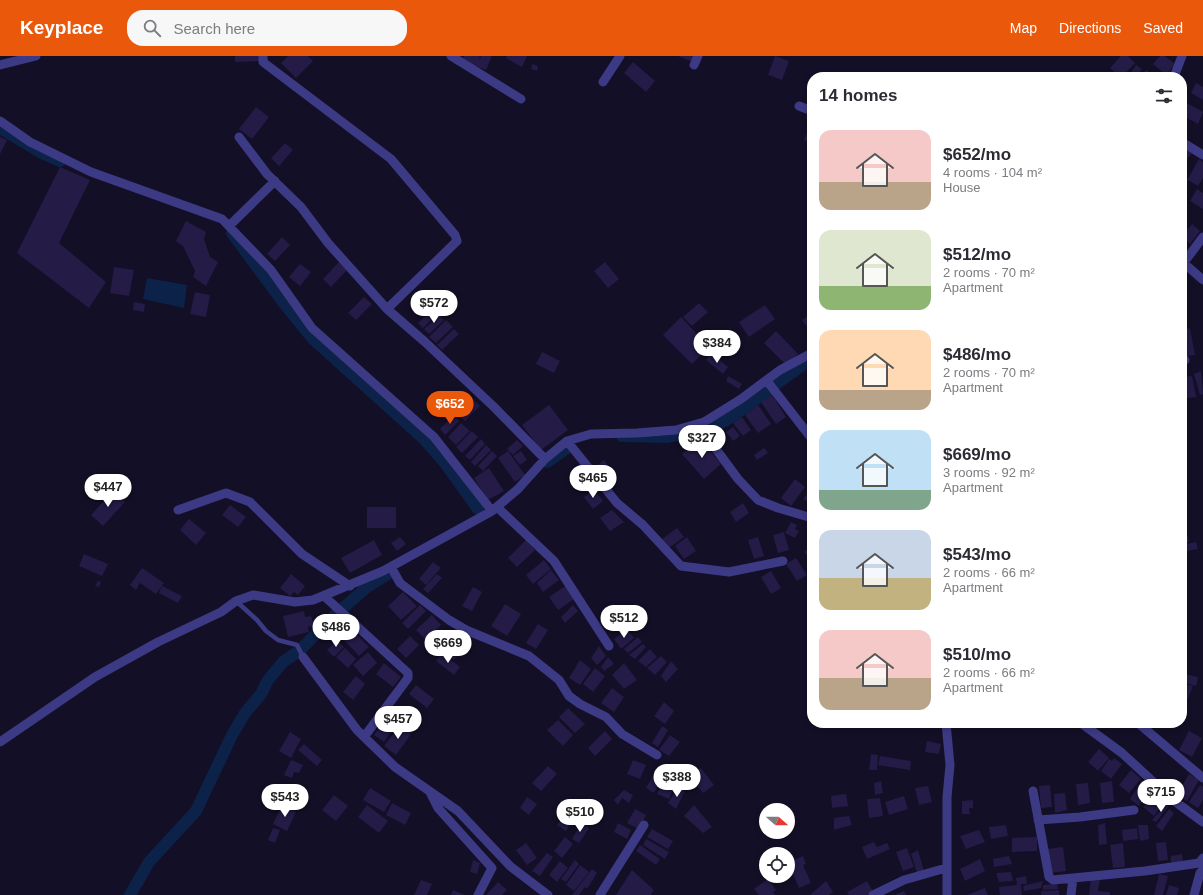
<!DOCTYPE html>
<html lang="en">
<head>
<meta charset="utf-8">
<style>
	body { margin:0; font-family:Arial,sans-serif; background:#f7f7f7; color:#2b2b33; height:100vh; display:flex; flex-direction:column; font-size:15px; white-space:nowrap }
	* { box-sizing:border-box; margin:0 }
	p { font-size:13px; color:#7c7c81 }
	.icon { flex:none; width:22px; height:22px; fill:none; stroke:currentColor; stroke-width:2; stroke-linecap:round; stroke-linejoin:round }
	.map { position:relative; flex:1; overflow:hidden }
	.sheet { position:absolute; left:807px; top:16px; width:380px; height:656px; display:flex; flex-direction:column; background:#fff; border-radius:16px; box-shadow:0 2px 6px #0003 }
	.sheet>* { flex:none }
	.needle { width:26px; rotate:111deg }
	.controls { position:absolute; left:759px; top:747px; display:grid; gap:8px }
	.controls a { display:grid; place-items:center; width:36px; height:36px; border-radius:50%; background:#fff; box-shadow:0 2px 6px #0003; font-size:20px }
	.price { position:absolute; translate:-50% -34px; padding:0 9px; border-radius:14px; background:#fff; color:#222; font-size:13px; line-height:26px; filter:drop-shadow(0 1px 2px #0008) }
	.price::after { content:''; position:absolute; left:50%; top:24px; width:12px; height:9px; margin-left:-6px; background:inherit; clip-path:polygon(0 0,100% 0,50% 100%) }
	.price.selected { background:#ea580c; color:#fff }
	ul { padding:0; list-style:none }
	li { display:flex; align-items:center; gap:12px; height:100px; padding:0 12px }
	li span { display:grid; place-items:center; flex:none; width:112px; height:80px; border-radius:12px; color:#555 }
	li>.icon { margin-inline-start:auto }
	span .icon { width:48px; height:48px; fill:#fffc; stroke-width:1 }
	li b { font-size:17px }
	h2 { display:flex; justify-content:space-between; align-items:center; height:48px; padding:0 12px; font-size:17px }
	header { display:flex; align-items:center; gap:24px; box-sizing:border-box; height:56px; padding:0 20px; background:#ea580c; color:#fff }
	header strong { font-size:19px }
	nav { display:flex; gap:22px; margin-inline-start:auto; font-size:14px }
	.search { width:280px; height:36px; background:#f7f7f7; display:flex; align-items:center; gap:10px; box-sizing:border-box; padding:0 14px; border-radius:16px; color:#7c7c81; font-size:15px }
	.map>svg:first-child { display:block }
</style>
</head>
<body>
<header>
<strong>Keyplace</strong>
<div class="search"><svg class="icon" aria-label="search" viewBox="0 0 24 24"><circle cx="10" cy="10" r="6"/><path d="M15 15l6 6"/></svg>Search here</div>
<nav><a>Map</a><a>Directions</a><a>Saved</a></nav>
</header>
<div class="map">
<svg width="1203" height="839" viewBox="0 0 1203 839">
	<rect width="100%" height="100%" fill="#130f26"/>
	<!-- water -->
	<path fill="#0c2248" d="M147 222 187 229 184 252 143 243Z"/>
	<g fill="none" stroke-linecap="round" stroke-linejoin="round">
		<!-- canal -->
		<path stroke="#0c2248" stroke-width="12" d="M0 72 42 97 60 105
			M232 177 283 246 312 282 424 383 445 407 478 453
			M710 373C748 354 777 324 812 303
			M622 380 668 381 698 374
			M547 406 567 392
			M342 553 367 531 388 518
			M130 839 149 806 196 755 232 679 245 657 261 638 268 624 283 606 299 595 336 558"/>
	</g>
	<!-- building -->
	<path fill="#241b47" d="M235 0H259V5L235 6Z
		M288 0H308L313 5 296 22 281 7Z
		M464 0H480L479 5 481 0H492L486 14 462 5Z
		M507 0H527L522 11 506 2Z
		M678 0H695L693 6Z
		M775 0 789 5 782 24 768 19Z
		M1121 0H1128L1135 7 1122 21H1120L1110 12Z
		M1160 0H1165L1175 8 1166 19 1153 8Z
		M633 6 655 25 646 36 624 17Z
		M532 8 538 10 537 15 531 13Z
		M1136 9 1142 13 1136 21H1128Z
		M1146 14 1156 21H1140Z
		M1196 27 1203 31V44L1191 37Z
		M1185 46 1203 56 1198 68 1182 59V52Z
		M256 51 269 61 252 83 239 73Z
		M812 64V87L804 84Z
		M0 81 7 84 0 98Z
		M285 87 293 94 279 110 271 102Z
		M1182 90 1192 97 1185 106 1182 104Z
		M1199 103 1203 106V122L1198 130 1188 124 1184 132 1182 131V121L1187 124Z
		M60 111 90 124 59 187 106 226 89 252 17 197Z
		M1197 133 1203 137V153L1190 145Z
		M186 165 206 176 204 183 210 201 218 206 206 230 193 221 195 215 183 190 176 185Z
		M1192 168 1200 175 1190 188 1182 180Z
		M282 181 290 189 275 205 267 198Z
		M339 206 347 214 331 231 323 223Z
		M605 206 619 223 608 232 594 215Z
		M300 208 311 216 300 230 289 221Z
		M114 211 134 214 129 240 110 237Z
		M195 236 210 239 206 261 190 258Z
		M364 241 372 248 356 264 348 257Z
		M134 246 145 248 144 256 133 254Z
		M699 247 708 256 692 270 683 261Z
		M765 249 775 263 749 281 739 266Z
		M433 253 438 257 423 272 418 267Z
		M812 257V277L802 264Z
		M439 259 444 264 429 278 424 273Z
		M681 261 709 291 692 308 663 279Z
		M446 264 453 271 436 287 429 281Z
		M1190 272 1195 299 1182 301V274Z
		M454 273 459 278 442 294 437 289Z
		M776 275 798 298 786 309 764 287Z
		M542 296 560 305 554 317 536 308Z
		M711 297 728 311 723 318 706 304Z
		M1201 315 1203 338 1200 339 1194 318Z
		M728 320 742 328 739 333 726 325Z
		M1192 320 1196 341 1182 343V321Z
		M469 339 480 350 465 365 454 354Z
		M772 339 786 361 776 368 761 346Z
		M549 349 568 374 541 394 522 369Z
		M758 349 771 368 758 377 745 359Z
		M454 359 459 365 445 379 440 373Z
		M742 361 751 374 743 380 733 367Z
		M461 367 470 375 456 389 448 381Z
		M733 371 740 380 733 385 726 376Z
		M472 375 478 381 462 397 456 391Z
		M481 383 485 388 470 404 465 400Z
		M700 383 721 408 704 423 682 398Z
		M517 384 523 390 513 399 507 393Z
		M486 389 491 394 475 410 471 406Z
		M764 392 768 397 757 404 754 399Z
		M492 395 497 400 483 415 478 410Z
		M508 395 525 419 515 426 498 402Z
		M521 395 527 404 520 409 513 400Z
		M604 404 613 417 602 425 593 412Z
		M489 412 504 435 488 444 474 422Z
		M795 423 805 431 791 450 781 442Z
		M594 434 603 445 593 453 584 441Z
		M810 434 812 435V445L810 447 803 443Z
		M113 435 125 446 103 470 91 459Z
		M743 447 749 457 736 466 730 456Z
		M230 449 246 461 238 471 222 459Z
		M367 451H396V472H367Z
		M612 454 624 466 610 475 600 462Z
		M189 463 206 477 196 489 180 474Z
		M791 466 797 469 795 473 799 475 795 482 785 477Z
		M677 472 684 481 669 492 662 483Z
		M784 476 789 494 778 497 773 479Z
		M1188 480 1189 486 1182 488V482Z
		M400 481 406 488 397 495 391 487Z
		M687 481 696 495 684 503 675 490Z
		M758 481 764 500 754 503 748 484Z
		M374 484 382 499 350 517 341 502Z
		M526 484 535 494 517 511 508 502Z
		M1196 486 1198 493 1182 496V489Z
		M812 490V505L804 496Z
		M84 498 108 508 102 520 79 510Z
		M796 502 807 519 797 525 786 508Z
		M544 504 551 513 533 528 526 519Z
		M433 506 441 512 426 529 419 523Z
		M142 512 164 527 156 538 140 527 136 534 130 529Z
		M551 514 559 524 543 536 537 527Z
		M771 515 781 532 771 538 761 521Z
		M291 518 305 530 298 539 294 536 290 540 280 532Z
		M437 518 442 522 428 537 423 533Z
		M98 525 101 526 99 531 95 530Z
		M162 530 182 540 178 547 159 537Z
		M565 530 574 543 558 554 549 541Z
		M473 531 482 536 472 555 462 550Z
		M403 536 417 550 401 564 388 550Z
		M505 548 521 558 507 580 491 570Z
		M420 549 426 555 408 573 402 567Z
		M573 549 578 555 565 567 561 561Z
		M304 555 305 561 311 560 314 570 308 571 309 576 288 581 283 560Z
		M432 559 441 569 426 584 416 574Z
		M538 568 548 574 536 593 526 587Z
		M348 570 369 591 359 600 339 579Z
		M627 573 634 582 621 593 614 583Z
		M456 578 468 588 454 604 442 593Z
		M410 580 419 589 406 602 397 593Z
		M638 581 642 586 628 597 624 593Z
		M337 584 344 591 334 601 327 594Z
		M643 588 646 591 635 603 629 599Z
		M599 590 606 600 597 609 591 602Z
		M345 592 356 603 348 612 336 601Z
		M650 593 657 601 646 611 638 605Z
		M368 596 377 607 363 620 353 609Z
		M442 597 460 611 454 619 436 605Z
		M661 600 667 606 655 619 647 612Z
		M608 601 614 608 604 615 601 611Z
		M580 604 591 613 580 629 569 622Z
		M671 605 678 613 666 626 661 620Z
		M384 607 401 621 393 631 376 618Z
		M624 607 637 624 624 633 612 619Z
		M595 612 605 620 593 636 583 628Z
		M1182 617 1198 621 1196 630 1182 626Z
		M356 620 365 628 353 644 343 636Z
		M1185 628 1193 630 1188 643 1182 640Z
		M416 629 434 643 427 652 409 638Z
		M612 632 624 641 614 656 601 647Z
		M664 646 674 655 665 668 654 660Z
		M399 650 417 663 411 672 393 659Z
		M568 652 585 668 575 677 559 661Z
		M388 659 398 666 384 686 374 679Z
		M558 664 573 679 563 690 547 674Z
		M400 669 411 678 396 699 384 690Z
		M662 670 668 674 658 691 652 687Z
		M605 675 612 683 595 700 588 692Z
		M1189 675 1202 682 1192 701 1179 694Z
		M290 676 301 683 291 702 279 695Z
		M670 679 680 686 669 700 659 694Z
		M927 685 941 688 939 698 925 696Z
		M304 688 322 704 317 710 298 694Z
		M1099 693 1109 702 1098 715 1088 706Z
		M871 698 878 699 877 714H869Z
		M880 700 911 705 910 714 878 709Z
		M1114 702 1122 708 1111 723 1101 715 1109 703 1112 705Z
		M291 704 303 709 299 717 294 716 292 722 284 719Z
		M633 704 646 709 640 723 627 718Z
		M548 710 557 718 541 735 532 727Z
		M701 712 714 729 703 737 691 721Z
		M657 713 665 718 654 737 646 732Z
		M1131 714 1141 723 1129 737 1119 729Z
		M666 718 677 723 669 743 657 738Z
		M1189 718 1199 724 1187 745 1177 739Z
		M881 725 883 737 875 739 874 727Z
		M1112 725 1114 746 1102 747 1100 727Z
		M1141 726 1150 735 1139 750 1130 743Z
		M1088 727 1090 747 1078 749 1076 728Z
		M1050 729 1052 751 1041 752 1039 730Z
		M1200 729 1203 731V744L1198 752 1189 746Z
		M928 730 932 746 919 749 915 732Z
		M678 731 685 735 676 753 668 747Z
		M370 732 391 745 384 756 363 744Z
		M624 734 633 739 629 747 622 742 618 749 614 744Z
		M1156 734 1167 742 1154 760 1143 751Z
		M1065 737 1067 754 1055 757 1054 738Z
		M846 738 848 750 832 752 831 740Z
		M334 739 348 750 336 765 322 754Z
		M904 740 908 753 889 759 885 746Z
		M527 741 537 748 529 759 520 752Z
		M880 742 883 760 869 762 867 743Z
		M973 744V752H969L970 758H962V745Z
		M392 747 411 757 405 769 386 759Z
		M1166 748 1169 750 1156 766 1152 764Z
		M367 749 388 765 379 777 358 761Z
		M694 749 712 771 703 777 684 760Z
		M282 750 296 756 287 775 273 768Z
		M569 752 577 758 566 775 557 769Z
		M635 753 646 759 639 773 627 767Z
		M1169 753 1174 757 1162 775 1156 770Z
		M849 760 852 769 834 774V762Z
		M618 767 631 774 627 783 614 776Z
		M1105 767 1107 788 1099 789 1098 769Z
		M581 768 589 772 579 787 572 783Z
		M1006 769 1008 780 991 783 989 771Z
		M1138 769H1148L1149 783 1140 785Z
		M273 772 280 774 275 787 268 784Z
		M1137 772 1138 783 1123 785 1122 774Z
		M652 773 673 785 668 793 647 781Z
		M979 774 985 786 966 793 960 780Z
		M565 781 573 788 562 802 554 795Z
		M1037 781V795L1012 796V782Z
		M646 783 669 796 665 803 643 789Z
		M874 786 877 791 887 787 890 793 867 803 862 791Z
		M1166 786 1168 804 1158 805 1156 787Z
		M526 787 537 802 527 809 516 794Z
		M1123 787 1125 811 1113 812 1110 789Z
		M640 789 660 803 656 809 636 795Z
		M1063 791 1066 815 1051 817 1047 793Z
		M907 792 914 811 903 815 896 796Z
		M918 794 924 815 917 817 911 798Z
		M547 797 553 801 540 820 532 815Z
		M1182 798 1183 805 1171 808V800Z
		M803 800 806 808 803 809 811 827 799 832 788 807Z
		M1009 800 1012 808 994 811 993 803Z
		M980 803 985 815 965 825 960 813Z
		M473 804 480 807 477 818 470 816Z
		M575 804 579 808 566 826 561 823Z
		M560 805 568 812 557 826 549 819Z
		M580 809 589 816 574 835 566 829Z
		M592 813 597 817 587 833 585 831 579 839H572Z
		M632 814 654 834 651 839H616Z
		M1011 816 1013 825 999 826 996 817Z
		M1159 818 1168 820 1163 839H1154Z
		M1026 820 1027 828H1021L1022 839H1000L999 831 1017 829 1016 822Z
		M1091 821 1100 822 1098 835 1110 836V839H1089Z
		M768 823 776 834 773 836 775 839H759L754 833Z
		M421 824 432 828 427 839H414Z
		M826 825 833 836 829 839H810Z
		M867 825 873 836 867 839H849L847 836Z
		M1043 825 1041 832 1024 835 1023 830Z
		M498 826 507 834 502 839H486Z
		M1057 828 1058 833 1043 834V829Z
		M1169 829 1179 832 1177 839H1166Z
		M985 832 988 839H967Z
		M453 834 465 839H451Z
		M1059 834V839H1041V835Z
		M904 835 906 839H895Z"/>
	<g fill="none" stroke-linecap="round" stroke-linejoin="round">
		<!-- service -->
		<path stroke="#3d3a85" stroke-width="4.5" d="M236 545 257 564 266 575 278 584 297 589 303 601"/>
		<!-- minor -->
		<path stroke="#3d3a85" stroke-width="9" d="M263 0V6L391 103 455 179 457 185 387 253
			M451 0 521 43
			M0 9 36 0
			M694 9 698 0
			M1174 21 1182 0
			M603 26 620 0
			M799 50 812 55
			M0 65 30 86 91 116 222 163 271 214 312 272 434 381 492 455
			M239 81 267 118 301 151 328 187 387 253 425 286 494 351 545 403
			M1182 86 1203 99
			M229 170 275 125
			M1203 181 1185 205 1186 209 1203 224
			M1182 304H1185
			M767 325 812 383
			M704 366 707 381 738 423 758 444 778 452 812 462
			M567 385 617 447 643 469 681 510 729 516 783 505
			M497 451 554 505 609 590
			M178 454 226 437 250 446 302 498 350 530
			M391 511 400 527 449 564 466 574 529 600 559 624 569 640 580 648 606 661 622 678 657 699
			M324 540 408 617V622L364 681
			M303 601 357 674 395 711 458 755 510 810 548 839
			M946 667 950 709 947 741V839
			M1081 667 1122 697 1173 744 1203 766
			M1138 667 1203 722
			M0 686 95 621 158 586 221 556 236 545 253 539 295 546 313 544 383 515 492 455 518 433 545 403 567 385 591 378 637 377 676 374 704 366 741 343 780 314 812 297
			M1033 735 1049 821 1053 824 1073 822
			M430 736 438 752 492 812 478 839
			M1038 764 1080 761 1134 754
			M600 839 644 769
			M873 839 904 824 946 812
			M1071 839 1073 822 1145 815 1199 807 1203 802
			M1194 839 1200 817 1203 814"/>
	</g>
</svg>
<div class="controls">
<a><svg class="needle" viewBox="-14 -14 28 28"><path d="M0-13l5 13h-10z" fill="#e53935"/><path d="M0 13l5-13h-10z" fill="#7c7c81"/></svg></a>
<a><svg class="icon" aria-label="locate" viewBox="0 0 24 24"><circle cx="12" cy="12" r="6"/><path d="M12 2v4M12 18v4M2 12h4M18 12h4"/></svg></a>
</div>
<b class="price" style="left:434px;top:268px">$572</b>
<b class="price" style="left:717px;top:308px">$384</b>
<b class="price selected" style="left:450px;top:369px">$652</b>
<b class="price" style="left:702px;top:403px">$327</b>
<b class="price" style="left:593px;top:443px">$465</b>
<b class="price" style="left:108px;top:452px">$447</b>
<b class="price" style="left:624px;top:583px">$512</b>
<b class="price" style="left:336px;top:592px">$486</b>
<b class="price" style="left:448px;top:608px">$669</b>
<b class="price" style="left:398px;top:684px">$457</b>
<b class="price" style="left:677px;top:742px">$388</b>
<b class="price" style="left:1161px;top:757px">$715</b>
<b class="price" style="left:285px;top:762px">$543</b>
<b class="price" style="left:580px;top:777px">$510</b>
<section class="sheet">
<h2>14 homes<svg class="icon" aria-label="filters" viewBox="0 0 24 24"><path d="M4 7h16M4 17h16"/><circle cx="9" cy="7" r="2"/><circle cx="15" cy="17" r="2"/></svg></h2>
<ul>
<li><span style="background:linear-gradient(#f6c9c9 65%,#b9a48a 0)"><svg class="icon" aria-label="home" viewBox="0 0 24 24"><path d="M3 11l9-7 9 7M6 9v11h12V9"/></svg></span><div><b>$652/mo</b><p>4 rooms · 104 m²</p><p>House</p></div></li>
<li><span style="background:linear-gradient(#dfe7d0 70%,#8fb573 0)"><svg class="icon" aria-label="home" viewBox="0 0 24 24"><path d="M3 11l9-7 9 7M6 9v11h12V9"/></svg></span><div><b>$512/mo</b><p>2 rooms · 70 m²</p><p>Apartment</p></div></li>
<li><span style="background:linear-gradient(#ffd9b3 75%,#b9a48a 0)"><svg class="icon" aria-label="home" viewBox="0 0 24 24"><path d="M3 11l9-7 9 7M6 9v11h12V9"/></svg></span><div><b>$486/mo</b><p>2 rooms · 70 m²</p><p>Apartment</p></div></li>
<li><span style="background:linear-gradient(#bfe0f5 75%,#7fa58c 0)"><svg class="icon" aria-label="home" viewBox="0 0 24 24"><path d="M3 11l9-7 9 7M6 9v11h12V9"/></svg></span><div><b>$669/mo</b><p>3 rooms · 92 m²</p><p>Apartment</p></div></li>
<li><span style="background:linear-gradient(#c9d6e8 60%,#c2b280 0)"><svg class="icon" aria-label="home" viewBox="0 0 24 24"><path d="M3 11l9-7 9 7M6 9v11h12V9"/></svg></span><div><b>$543/mo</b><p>2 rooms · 66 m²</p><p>Apartment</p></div></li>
<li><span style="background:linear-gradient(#f6c9c9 60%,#b9a48a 0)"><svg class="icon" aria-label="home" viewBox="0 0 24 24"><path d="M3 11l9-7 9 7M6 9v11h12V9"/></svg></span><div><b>$510/mo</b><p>2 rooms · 66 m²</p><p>Apartment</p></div></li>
</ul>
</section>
</div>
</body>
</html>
